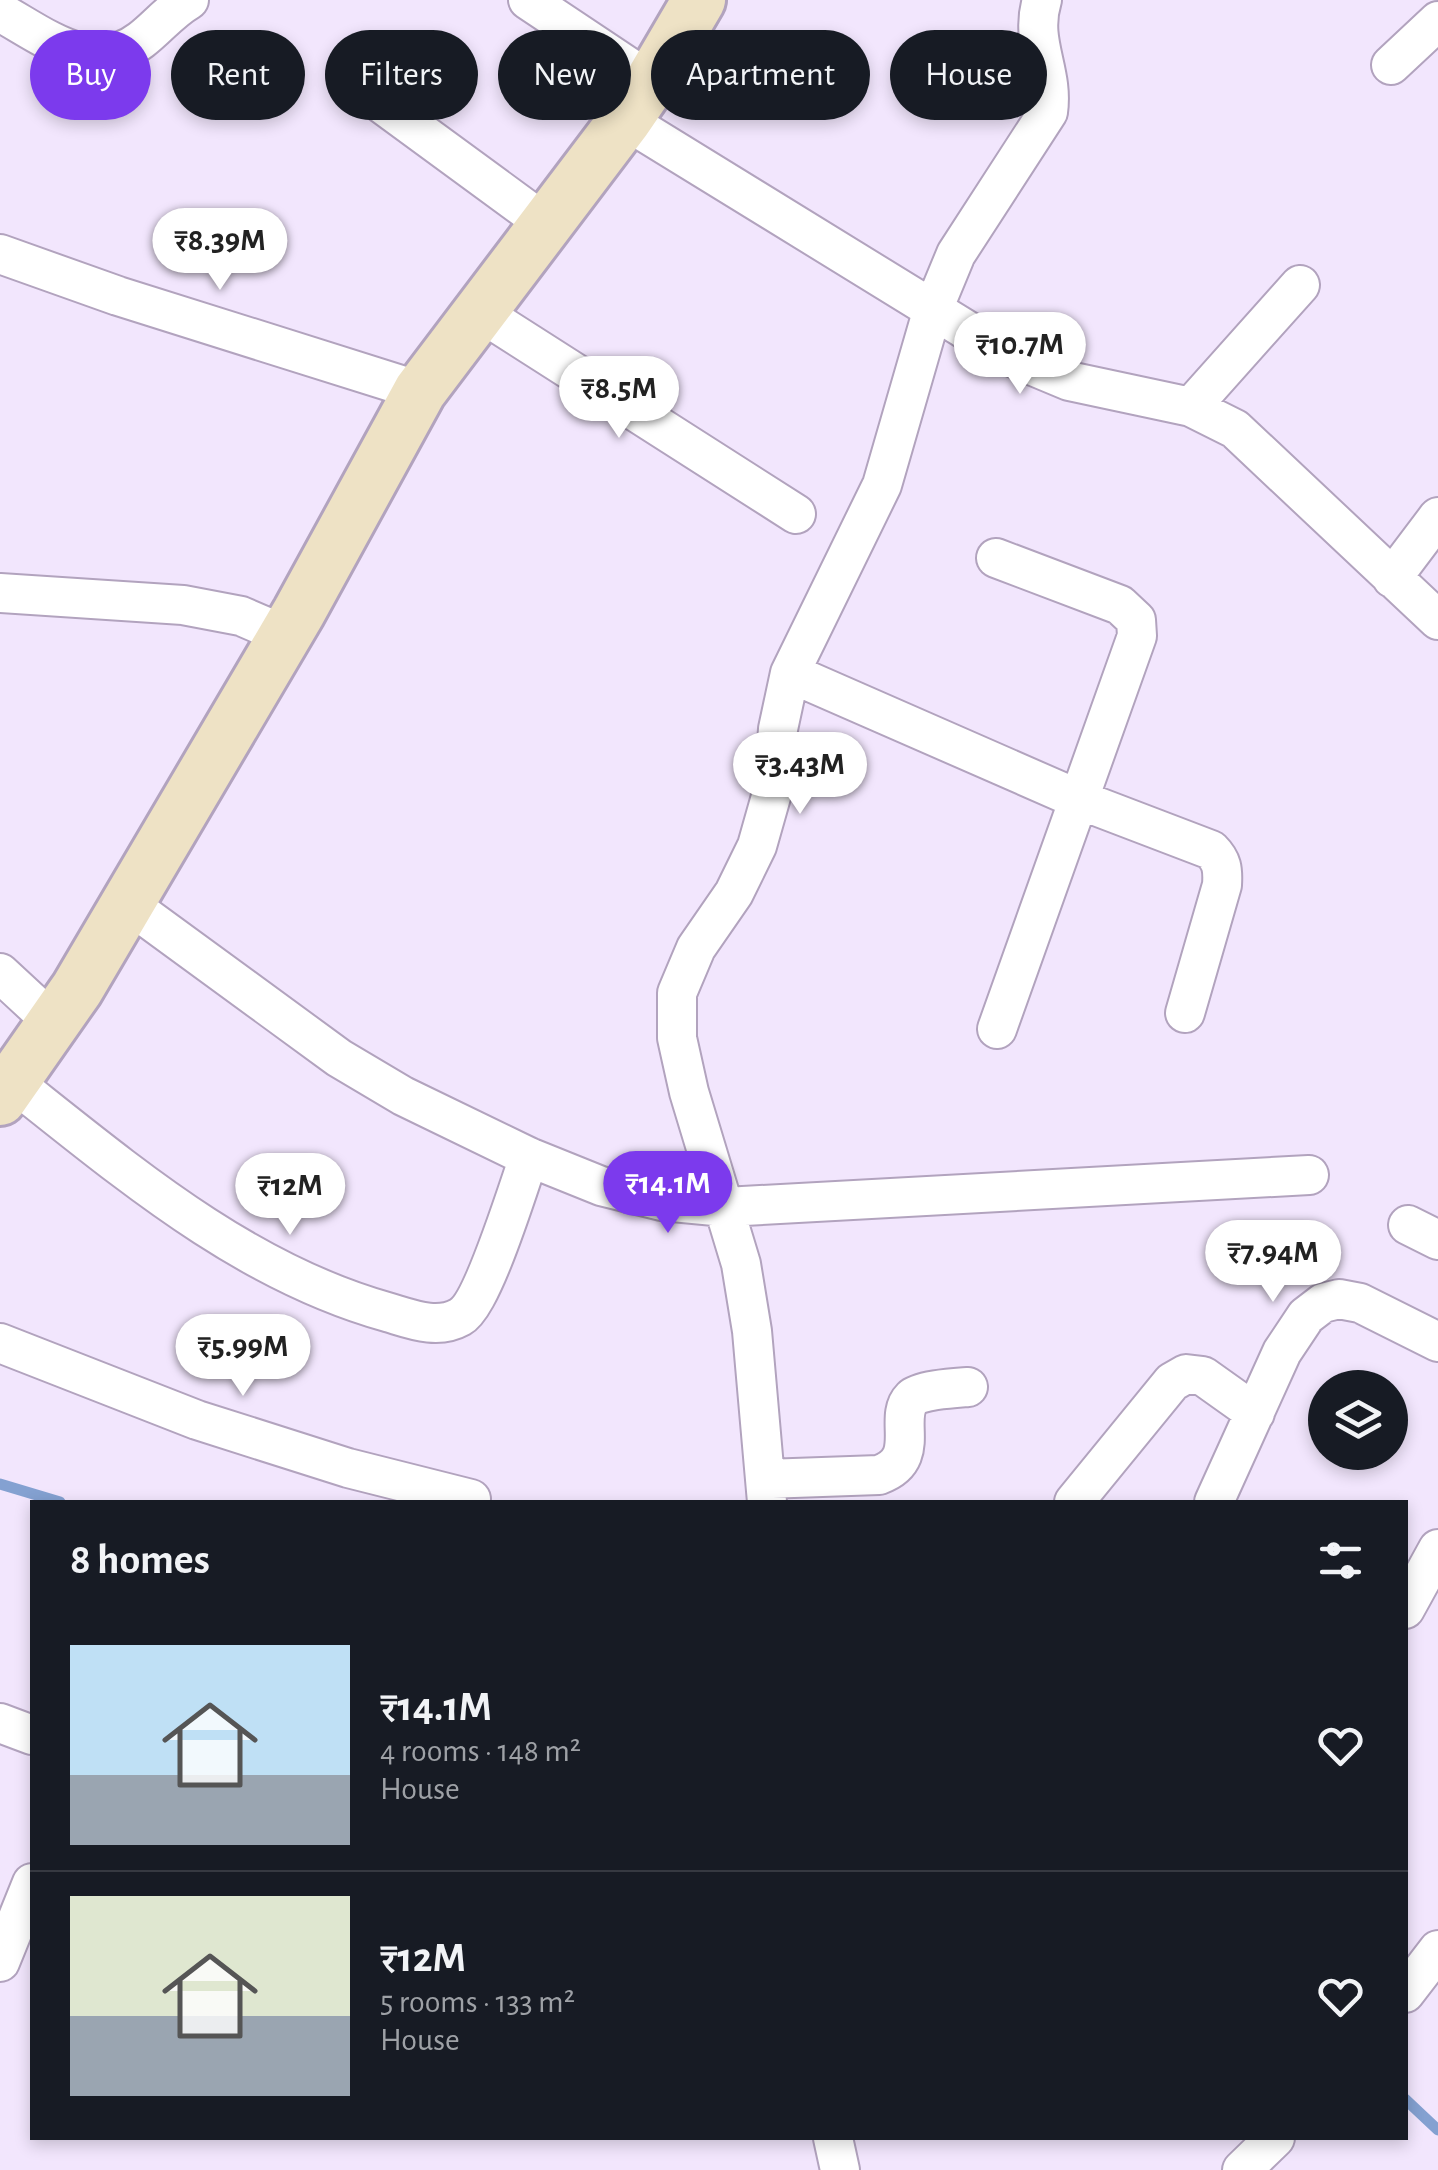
<!DOCTYPE html>
<html lang="en">
<head>
<meta charset="utf-8">
<style>
	body { margin:0; font-family:"Alegreya Sans",sans-serif; background:#20242c; color:#f1f3f6; height:100vh; display:flex; flex-direction:column; font-size:38px; white-space:nowrap }
	* { box-sizing:border-box; margin:0 }
	p { font-size:32px; color:#9ea1a6 }
	.icon { flex:none; width:55px; height:55px; fill:none; stroke:currentColor; stroke-width:2; stroke-linecap:round; stroke-linejoin:round }
	.map { position:relative; flex:1; overflow:hidden }
	.side { position:absolute; left:30px; top:1500px; width:1378px; height:640px; display:flex; flex-direction:column; background:#171b24; border-radius:0px; box-shadow:0 5px 15px #0003 }
	.side>* { flex:none }
	.hud { position:absolute; left:30px; top:30px; width:1380px; height:90px; display:flex; gap:20px }
	.buttons { position:absolute; left:1308px; top:1370px; display:grid; gap:20px }
	.buttons a { display:grid; place-items:center; width:100px; height:100px; border-radius:50%; background:#171b24; box-shadow:0 5px 15px #0003; font-size:50px }
	.price { position:absolute; translate:-50% -85px; padding:0 22px; border-radius:35px; background:#fff; color:#222; font-size:32px; line-height:65px; filter:drop-shadow(0 2px 5px #0008) }
	.price::after { content:''; position:absolute; left:50%; top:60px; width:30px; height:22px; margin-left:-15px; background:inherit; clip-path:polygon(0 0,100% 0,50% 100%) }
	.price.on { background:#7c3aed; color:#fff }
	ul { padding:0; list-style:none }
	li { display:flex; align-items:center; gap:30px; height:250px; padding:0 40px }
	li+li { border-top:2px solid #363941 }
	li span { display:grid; place-items:center; flex:none; width:280px; height:200px; border-radius:0px; color:#555 }
	li>.icon { margin-inline-start:auto }
	span .icon { width:120px; height:120px; fill:#fffc; stroke-width:1 }
	li b { font-size:42px }
	h2 { display:flex; justify-content:space-between; align-items:center; height:120px; padding:0 40px; font-size:42px }
	.pill { padding:0 35px; border-radius:45px; background:#171b24; box-shadow:0 5px 15px #0003; font-size:35px; line-height:90px }
	.pill.on { background:#7c3aed; color:#fff }
	.map>svg:first-child { display:block }
</style>
</head>
<body>
<div class="map">
<svg width="1438" height="2170" viewBox="0 0 1438 2170">
	<rect width="100%" height="100%" fill="#f2e6fd"/>
	<g fill="none" stroke-linecap="round" stroke-linejoin="round">
		<!-- stream -->
		<path stroke="#84a1d1" stroke-width="11" d="M0 1484 60 1502
			M1405 2099 1438 2130"/>
		<!-- street casing -->
		<g stroke="#b2a3be" stroke-width="42">
			<path id="street" d="M528 0 651 82
				M0 12C45 37 93 77 141 40 158 27 170 11 189 0
				M1391 65 1438 21
				M359 87 546 224
				M625 120 1007 355 1069 381 1191 407 1235 429 1438 620
				M0 254 118 296 420 391
				M478 311 796 514
				M1191 407 1300 285
				M996 558 1120 605 1136 620 1137 636 997 1029
				M1392 578 1438 517
				M0 593 183 605 241 616 285 635
				M790 673 1080 800 1211 850C1222 861 1223 869 1222 885L1185 1013
				M127 903 339 1058 403 1096 529 1157 601 1186 662 1201 725 1207 1309 1175
				M0 973 54 1023
				M13 1082C128 1173 244 1272 387 1312 411 1319 437 1330 460 1317 483 1304 518 1188 529 1157
				M1408 1225 1438 1240
				M0 1343 197 1420 348 1468 471 1499
				M765 1479 879 1475C924 1459 892 1418 912 1398 920 1390 956 1388 968 1387
				M767 1502 752 1331 741 1264 689 1092 677 1038V993L696 948 734 893 757 846 774 786 778 729 790 673 882 485 932 312 956 254 1048 112C1054 70 1029 42 1042 0
				M1074 1502 1172 1382 1186 1374 1203 1376 1255 1413
				M1214 1502 1282 1352 1306 1316 1323 1303 1339 1299 1360 1303 1438 1342
				M1405 1609 1438 1549
				M0 1723 32 1735
				M0 1962 32 1883
				M1405 1993 1438 1950
				M833 2138 840 2170
				M1242 2170 1275 2138"/>
		</g>
		<!-- secondary casing -->
		<g stroke="#b2a3be" stroke-width="58">
			<path id="secondary" d="M0 1099 77 989 299 612 420 391 625 120 651 82 699 0"/>
		</g>
		<!-- street -->
		<use href="#street" stroke="#fff" stroke-width="38"/>
		<!-- secondary -->
		<use href="#secondary" stroke="#eee2c5" stroke-width="52"/>
	</g>
</svg>
<div class="buttons">
<a><svg class="icon" aria-label="layers" viewBox="0 0 24 24"><path d="M12 4l9 5-9 5-9-5zM3 14l9 5 9-5"/></svg></a>
</div>
<b class="price" style="left:220px;top:293px">₹8.39M</b>
<b class="price" style="left:1020px;top:397px">₹10.7M</b>
<b class="price" style="left:619px;top:441px">₹8.5M</b>
<b class="price" style="left:800px;top:817px">₹3.43M</b>
<b class="price on" style="left:668px;top:1236px">₹14.1M</b>
<b class="price" style="left:290px;top:1238px">₹12M</b>
<b class="price" style="left:1273px;top:1305px">₹7.94M</b>
<b class="price" style="left:243px;top:1399px">₹5.99M</b>
<div class="hud">
<a class="pill on">Buy</a>
<a class="pill">Rent</a>
<a class="pill">Filters</a>
<a class="pill">New</a>
<a class="pill">Apartment</a>
<a class="pill">House</a>
</div>
<section class="side">
<h2>8 homes<svg class="icon" aria-label="filters" viewBox="0 0 24 24"><path d="M4 7h16M4 17h16"/><circle cx="9" cy="7" r="2"/><circle cx="15" cy="17" r="2"/></svg></h2>
<ul>
<li><span style="background:linear-gradient(#bfe0f5 65%,#9aa5b1 0)"><svg class="icon" aria-label="home" viewBox="0 0 24 24"><path d="M3 11l9-7 9 7M6 9v11h12V9"/></svg></span><div><b>₹14.1M</b><p>4 rooms · 148 m²</p><p>House</p></div><svg class="icon" aria-label="heart" viewBox="0 0 24 24"><path d="M12 20l-8-8c-3-5 5-10 8-4 3-6 11-1 8 4z"/></svg></li>
<li><span style="background:linear-gradient(#dfe7d0 60%,#9aa5b1 0)"><svg class="icon" aria-label="home" viewBox="0 0 24 24"><path d="M3 11l9-7 9 7M6 9v11h12V9"/></svg></span><div><b>₹12M</b><p>5 rooms · 133 m²</p><p>House</p></div><svg class="icon" aria-label="heart" viewBox="0 0 24 24"><path d="M12 20l-8-8c-3-5 5-10 8-4 3-6 11-1 8 4z"/></svg></li>
</ul>
</section>
</div>
</body>
</html>
